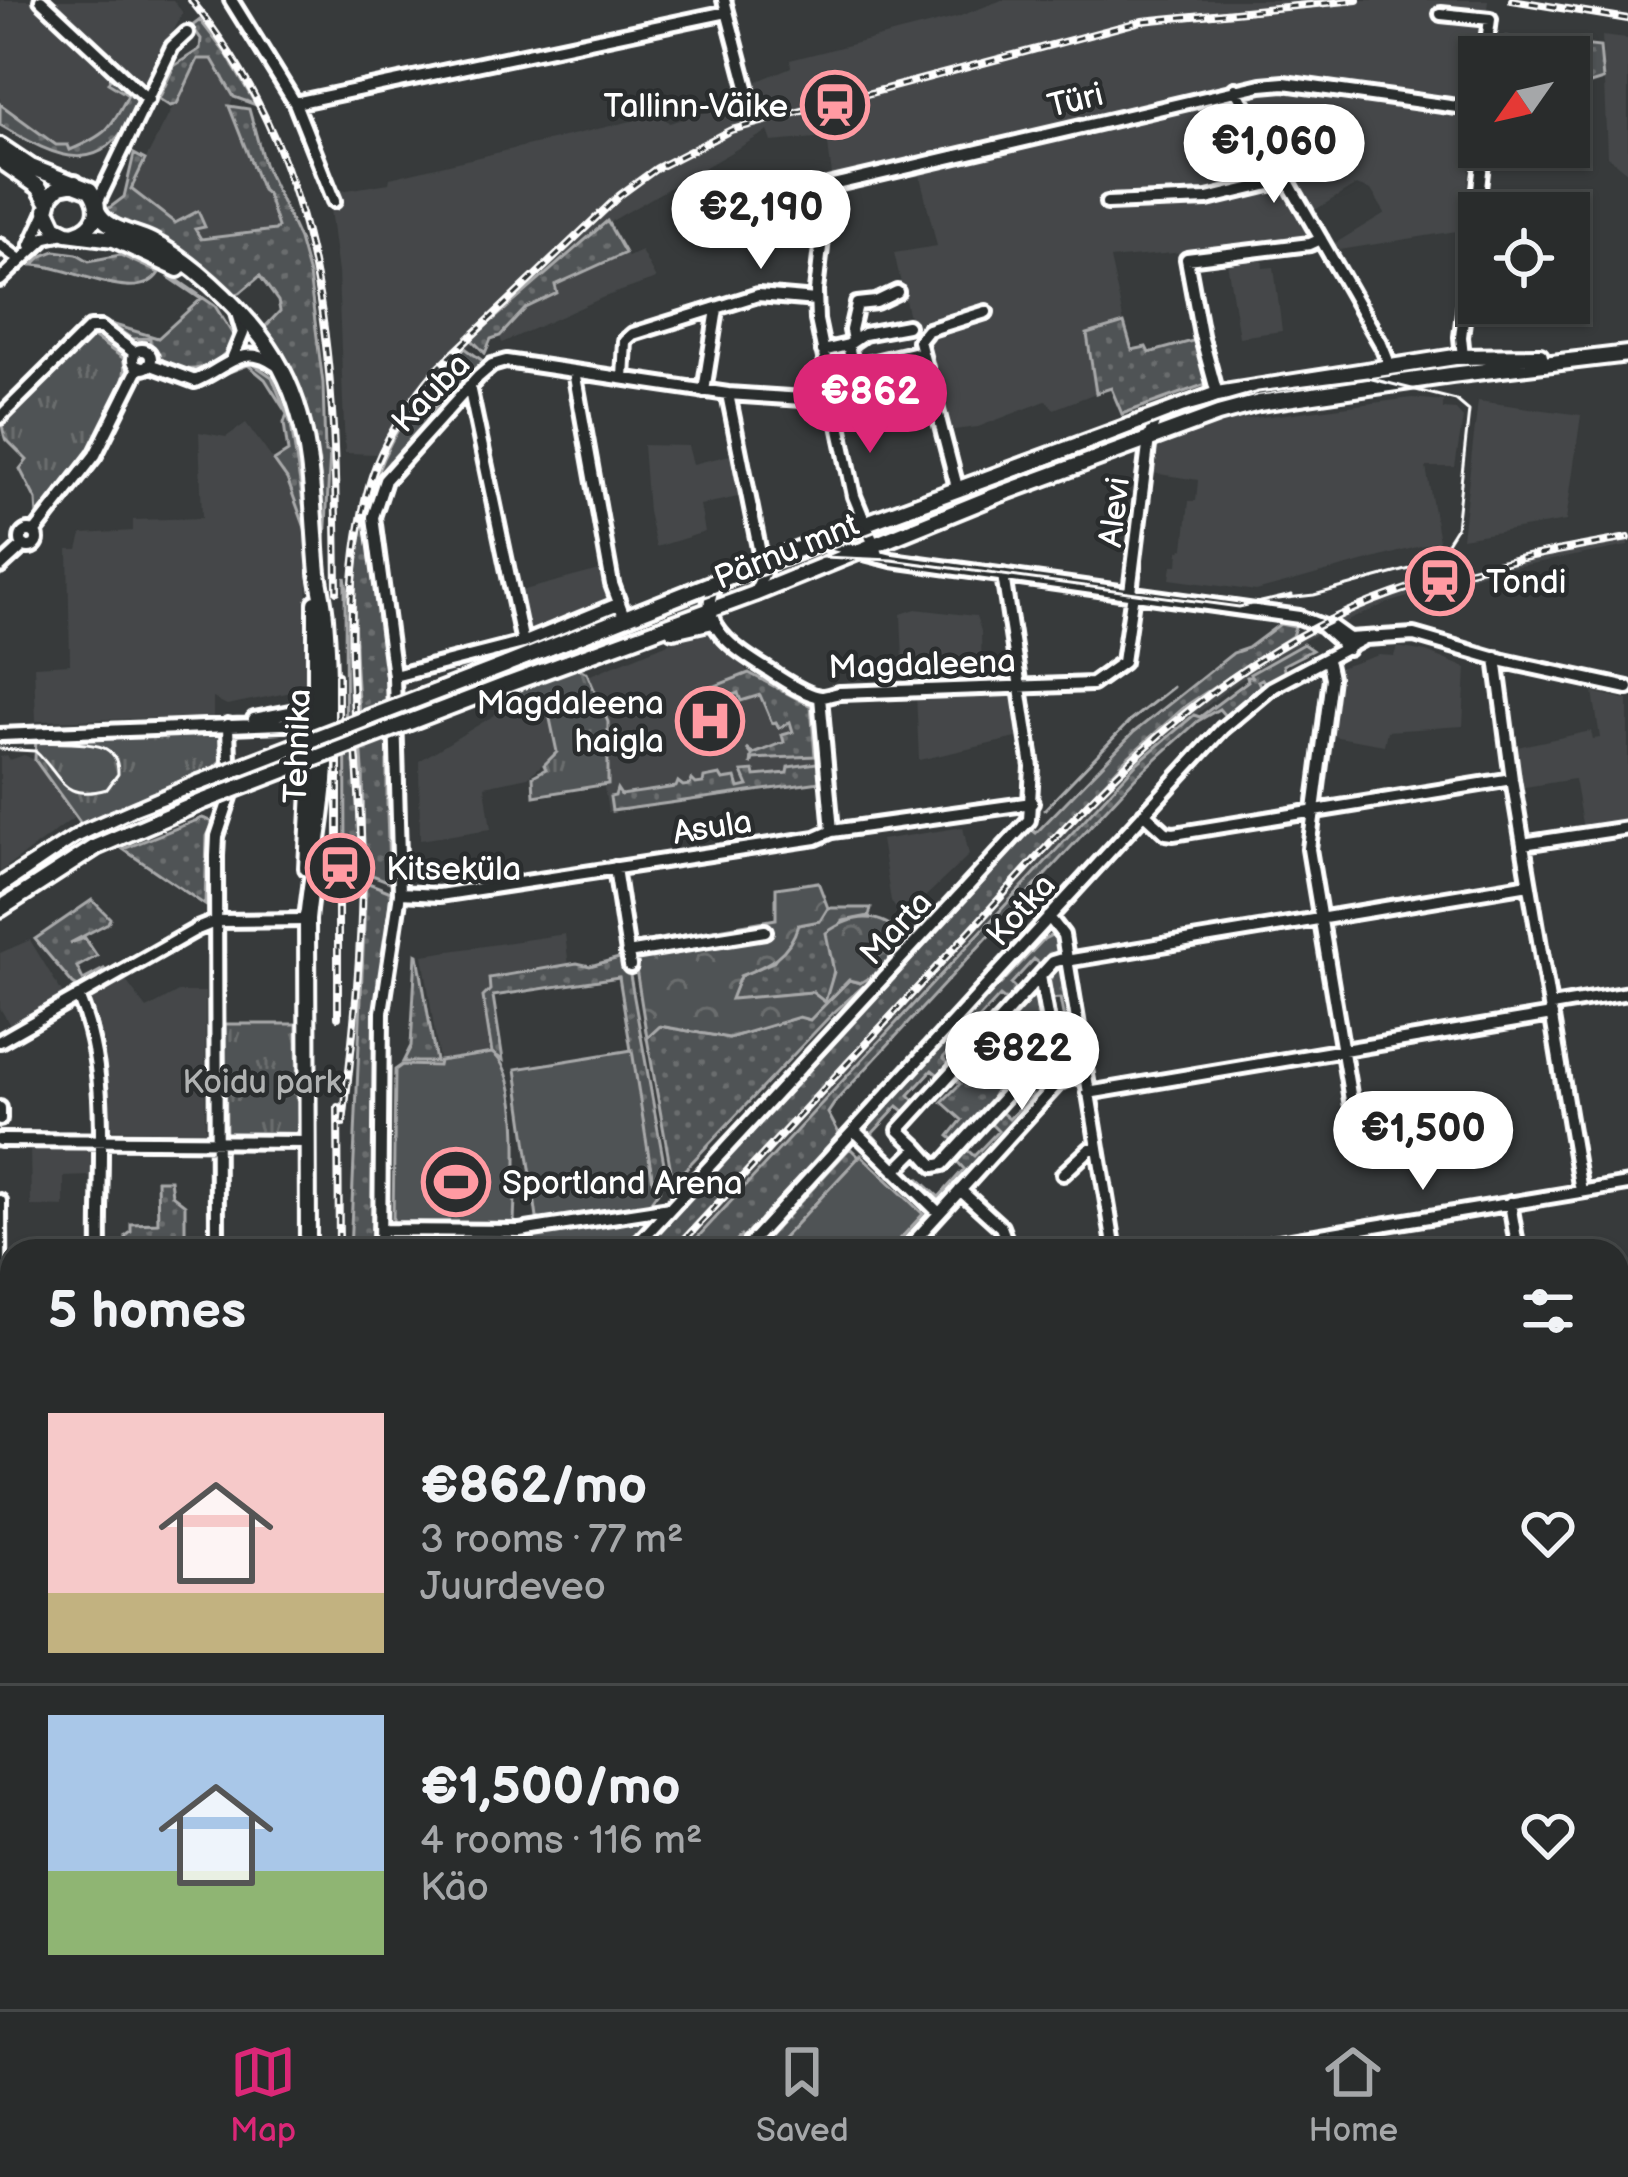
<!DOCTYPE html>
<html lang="en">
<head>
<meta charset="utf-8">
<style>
	body { margin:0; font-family:"Balsamiq Sans",sans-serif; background:#353838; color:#f1f3f6; height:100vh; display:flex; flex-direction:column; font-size:45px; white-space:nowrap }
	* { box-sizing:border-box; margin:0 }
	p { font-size:39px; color:#a5a7a9 }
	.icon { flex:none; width:66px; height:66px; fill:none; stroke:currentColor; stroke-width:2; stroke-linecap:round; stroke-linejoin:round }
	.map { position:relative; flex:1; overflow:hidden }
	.details { position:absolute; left:0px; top:1239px; width:1629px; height:771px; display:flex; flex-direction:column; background:#292c2c; border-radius:36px 36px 0 0; box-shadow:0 3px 9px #0004,0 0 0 3px #454848 }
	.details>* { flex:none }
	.needle { width:78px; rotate:236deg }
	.tools { position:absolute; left:1458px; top:36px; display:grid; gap:24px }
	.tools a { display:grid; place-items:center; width:132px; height:132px; border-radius:0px; background:#292c2c; box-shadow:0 3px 9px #0004,0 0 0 3px #454848; font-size:60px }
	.price { position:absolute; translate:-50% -102px; padding:0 27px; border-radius:42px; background:#fff; color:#222; font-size:39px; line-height:78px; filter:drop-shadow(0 3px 6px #0008) }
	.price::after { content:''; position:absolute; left:50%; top:72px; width:36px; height:27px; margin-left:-18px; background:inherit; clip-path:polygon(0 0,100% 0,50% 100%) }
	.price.selected { background:#db2777; color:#fff }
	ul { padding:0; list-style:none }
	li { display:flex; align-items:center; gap:36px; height:300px; padding:0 48px }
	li+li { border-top:3px solid #454848 }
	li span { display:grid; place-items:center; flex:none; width:336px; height:240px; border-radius:0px; color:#555 }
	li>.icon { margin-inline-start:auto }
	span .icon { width:144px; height:144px; fill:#fffc; stroke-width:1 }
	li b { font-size:51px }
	h2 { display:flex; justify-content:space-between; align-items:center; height:144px; padding:0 48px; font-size:51px }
	.tab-bar { display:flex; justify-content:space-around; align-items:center; height:168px; border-top:3px solid #454848; background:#292c2c; font-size:33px; color:#a5a7a9 }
	.tab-bar a { display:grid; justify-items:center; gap:6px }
	.tab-bar .selected { color:#db2777 }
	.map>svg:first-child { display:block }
</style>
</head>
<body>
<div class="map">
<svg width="1628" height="2009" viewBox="0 0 1628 2009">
	<defs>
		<pattern id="grass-dots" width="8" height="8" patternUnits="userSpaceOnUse" patternTransform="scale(3)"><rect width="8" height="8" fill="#505354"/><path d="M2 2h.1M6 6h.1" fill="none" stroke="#6a6d6e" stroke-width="1.8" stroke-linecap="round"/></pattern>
		<pattern id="forest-crowns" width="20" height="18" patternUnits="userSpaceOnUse" patternTransform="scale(3)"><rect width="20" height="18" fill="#505354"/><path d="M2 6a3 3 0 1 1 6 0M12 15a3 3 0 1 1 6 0" fill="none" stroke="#6a6d6e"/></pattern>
		<pattern id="park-tufts" width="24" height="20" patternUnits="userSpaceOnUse" patternTransform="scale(3)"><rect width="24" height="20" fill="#505354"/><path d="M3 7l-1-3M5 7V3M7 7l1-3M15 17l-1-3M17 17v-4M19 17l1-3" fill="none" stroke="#6a6d6e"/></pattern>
	</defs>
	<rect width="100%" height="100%" fill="#373a3b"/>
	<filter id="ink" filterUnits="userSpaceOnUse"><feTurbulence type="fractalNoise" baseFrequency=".00833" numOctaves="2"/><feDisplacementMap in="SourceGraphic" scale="24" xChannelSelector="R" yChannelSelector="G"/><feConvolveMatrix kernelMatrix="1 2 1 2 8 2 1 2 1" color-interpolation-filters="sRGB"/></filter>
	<g filter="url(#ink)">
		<!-- built -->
		<path fill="#444748" d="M0 0H173L183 13 121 131 70 154 0 108Z
			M1002 0H1488L1463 230 1340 250 1334 244 1385 213 1371 190 1356 185 1315 210 1312 240 1110 259 1124 323 1087 334 1096 393 1054 409 1046 401 978 427 946 431 922 373 894 253 937 246 919 172 860 186 832 176 827 137 772 142 768 131 610 222 444 368 414 406 383 458 376 454 345 453 338 273 328 193 389 183 390 178 661 114 669 123 733 103 753 83 791 67 790 60 955 18Z
			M1602 36 1628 39V173L1607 156Z
			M198 58 212 59 234 97 229 107 262 190 267 194 278 227 275 230 183 241 131 188Z
			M641 251 656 279 604 297 502 343 500 336 526 308 557 293 554 285 625 253 628 257Z
			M1262 253 1263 268 1274 267 1282 331 1239 337 1226 256Z
			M1412 398 1443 401V409L1456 410 1463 418 1455 467H1426L1439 541 1256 591 1170 579 1172 565H1178L1179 551 1184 548 1189 501H1196L1198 480 1152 473 1155 444 1207 424Z
			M1478 401 1581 415 1566 521 1462 538Z
			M246 423 287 479 308 536 307 689 227 705 213 698V717L36 721 34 666 70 664 68 550H78L82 534 133 531V520L202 518 199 432 226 437Z
			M643 445 688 446 693 464 734 454 743 496 700 505 705 532 656 547 648 512Z
			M1628 535V546L1492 571 1385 604 1307 639 1229 688 1136 764 685 1251H670L1103 781 1187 705 1292 636 1362 603 1471 567Z
			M603 569 609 600 527 631 524 627 517 592Z
			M916 609 976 616 981 631 982 682 904 685 901 614Z
			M705 628 749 673 811 706 820 782 608 812 604 787 610 763 609 725 588 676Z
			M1397 647 1426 652 1466 668 1463 726 1387 731 1384 745 1332 736 1328 732 1336 669 1379 655 1394 656Z
			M1015 690 1021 737 919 760 916 694Z
			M1593 692 1628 700V823L1583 829 1574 779 1519 788 1512 748 1591 731 1593 739 1600 738Z
			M527 698 549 714 557 752 528 777 485 786 491 829 420 840 419 761 493 716 504 704Z
			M7 755 10 760 24 755 35 760 75 817 0 872V757Z
			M963 827 969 855 902 919 891 901 881 840Z
			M565 934 569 966 489 978 490 990 483 998 492 1053 439 1061 423 955Z
			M30 940 64 996 11 1027 0 1008V953Z
			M123 977 147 1009 178 992H205V1132L106 1129 104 1051 85 999Z
			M91 1146 90 1176 64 1177V1207L31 1206 30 1148Z
			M129 1998H323L319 2009H122Z"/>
		<!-- grass -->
		<path fill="url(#grass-dots)" stroke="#a8a9aa" stroke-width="3" d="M200 20 227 55 256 105 234 97 212 59H198L177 104 170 106 159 99 174 66 200 49 201 39 192 26Z
			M1506 37 1600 47 1603 80 1590 84 1579 76 1569 77V57H1503Z
			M112 75 135 97 137 105C102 182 59 159 0 125V104L56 145H68L70 150C106 135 111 129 128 95L108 83Z
			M229 106 249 109 264 164 299 239 309 275 323 383 325 452 330 453 323 579C319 489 317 404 264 328L280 311 278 301 260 276 240 293 229 296 104 212 124 197 134 154 145 160 131 189 175 223 198 211 205 227 195 229 201 239 275 230 278 227 267 194 262 190Z
			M607 221 625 253 555 285 557 293 526 308 500 336 491 339 485 353 471 339Z
			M55 251 77 254 89 261 120 255 159 273C137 307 71 265 33 265L42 256Z
			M173 277 215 306 235 338C219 370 184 380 157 355L160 364 155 362 150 350 129 346 134 342 150 348V338L132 339 111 324 158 338 201 299 170 278Z
			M1124 323 1132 350 1146 347 1149 353 1203 338 1220 379 1122 414 1111 388 1096 393 1087 334Z
			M465 348 483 361 481 366 453 395 437 385 419 406 426 417 442 399 449 401 394 463 371 498 390 692 391 760 387 761V805L392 811 387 812 389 868H393V883L364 872C363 838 364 804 363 770 357 674 342 568 376 476 393 428 428 382 465 348Z
			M250 362 272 377 291 424 308 536 287 479 274 461 288 452 284 423 287 414 265 379 248 365 229 372Z
			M345 577 350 609 360 870 346 863Z
			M1280 624 1295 627 1292 636 1187 705 1128 757 670 1251H638L1028 827 1036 833 1134 732 1233 653 1248 648Z
			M1303 644 1312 650 1283 665 1285 675 1267 686 1262 679 1258 681 1262 690 1226 717 1219 709 1198 721 1134 779 836 1101 828 1113 841 1137 747 1238 741 1236 737 1240 740 1246 735 1251H685L1136 764 1194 715 1200 717 1248 681 1247 677H1252L1250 674Z
			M749 673 811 706 815 756 753 759 751 765 752 755 747 749 754 754 784 742 782 735 793 732 790 722 779 728 776 722 772 723 760 695 741 701 738 693 725 698 722 693 718 694 715 686Z
			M817 763 820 782 612 811 610 797 615 796 617 789 621 795 676 787 678 782 683 786 690 785 692 780 696 784 703 783 704 778 720 775 723 780 736 778 739 788 748 786 742 772 754 771 755 776 787 773 788 767Z
			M202 818 214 822 207 836 205 905 123 849Z
			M366 882 391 892 378 1013 376 1251H350Z
			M92 900 110 918 108 923 70 943 85 938 97 956 77 967 83 980 104 969 108 974 81 989 73 984 35 939Z
			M828 908H871L869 916 843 921 828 1001 849 980 860 983 880 971 831 1015 673 1182 647 1038 660 1026 729 1038 799 1017 812 992 730 1000 740 976 773 962 798 925 820 921Z
			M1052 935 1058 942 1061 958 1043 966 1034 959 1011 984 1019 992 1009 1003 1000 996 977 1021 985 1029 975 1040 966 1033 943 1058 951 1066 941 1077 932 1070 909 1095 917 1103 913 1112H905L898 1106 872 1134 899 1165 872 1138 862 1136 861 1131 1004 975 1010 972 1000 985 1044 939Z
			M620 946 629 970 667 1180 654 1190 619 977 493 996 503 1060 492 1053 483 997 490 990 489 978 577 963 590 966 619 958Z
			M416 954 418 955 436 1062H403L411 1046Z
			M1061 963 1076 1052 942 1200H936L916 1181 919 1179 939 1197 964 1169 954 1158 969 1141 966 1149 974 1156 998 1131 990 1123 982 1127 1003 1104 1006 1106 1001 1112 1009 1119 1032 1095 1024 1087 1016 1091 1027 1078 1031 1081 1034 1078 1032 1075 1037 1067 1034 1075 1043 1083 1066 1057 1058 1049 1044 1060 1055 1048H1060L1059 1041 1054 1040 1055 1034 1066 1031 1060 998 1049 999 1045 984 1057 969 1055 965Z
			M1039 985V999L1036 1001 1047 1042 1041 1043 997 1088 990 1102 995 1107 987 1114 981 1111 954 1140 949 1136 962 1120 942 1102 960 1084 956 1079 1038 991Z
			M850 1148 859 1157 771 1251H755Z
			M157 1180H170L172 1195 185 1205V1251H126V1236L131 1232V1224L158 1223Z"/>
		<!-- forest -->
		<path fill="url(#forest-crowns)" stroke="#a8a9aa" stroke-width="3" d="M818 882 828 908 820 921 798 925C789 955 768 965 740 976L731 999 812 992 825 1002 834 972 826 933C854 913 882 911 907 940L880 971 860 983 849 980 810 1020 799 1017 729 1038 660 1026 647 1038 632 944 776 919V888Z"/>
		<!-- park -->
		<path fill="url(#park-tufts)" stroke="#a8a9aa" stroke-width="3" d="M92 336 123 358C136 397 62 486 37 517L36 500 20 469 27 460 5 438 2 426Z
			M576 667 587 673 608 722V784L534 796 533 776 546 769 544 765 557 752 549 714 533 715 527 699 504 704 502 696Z
			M209 730 219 733 221 760 211 770 81 824 35 760 36 737Z
			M225 1024H297L298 1138 226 1137Z"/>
		<!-- garden -->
		<path fill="#505354" stroke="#a8a9aa" stroke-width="3" d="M632 1050 654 1189H660L648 1205 544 1221 537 1218 516 1069Z
			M492 1053C525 1074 515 1184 514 1223H393L395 1070 402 1065 438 1066 439 1061Z
			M861 1155 923 1214 889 1251H771Z
			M642 1218 648 1223 621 1251H383L388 1233 438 1234Z"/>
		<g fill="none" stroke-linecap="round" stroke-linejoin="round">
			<!-- stream -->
			<path stroke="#adaeaf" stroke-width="3" d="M1044 810 1130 721 1173 687"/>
			<!-- minor casing -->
			<g stroke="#fff" stroke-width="20">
				<path id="minor" d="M41 0 148 100
					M231 0 295 103 334 201
					M724 0 747 87
					M1441 14 1490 19 1485 57
					M1235 89 1382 346 1390 366
					M295 103 727 12
					M97 203 172 47 187 33
					M1107 203 1207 199 1286 180
					M0 245 20 260
					M31 245 47 210
					M0 280 46 237 64 233
					M853 340 851 330 857 304 876 302 897 292
					M848 345 861 405
					M133 359a9 9 0 1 1 18 0a9 9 0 1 1-18 0Z
					M823 351 848 345 864 334 907 326
					M233 357 243 333 237 313
					M1463 357 1461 337 1484 147
					M149 364 195 381C226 369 242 341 276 365
					M853 367 913 353 922 392
					M574 371 612 584 625 619
					M623 378 625 341 633 334 758 295 816 300
					M857 385 917 372
					M469 386 523 643
					M704 391 717 309
					M728 394 764 573 754 594
					M1217 394 1201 335 1187 259 1310 244 1321 239
					M874 403 927 390
					M0 417 90 328H101L135 353
					M958 491 919 341 928 330 986 312
					M21 539a8 8 0 1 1 16 0a8 8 0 1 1-16 0Z
					M34 533 95 455 139 367
					M821 542 892 560 1299 617 1322 626 1348 649
					M879 557 854 496 817 320 816 291 828 186 1261 85 1284 83 1479 110
					M0 567 24 545
					M716 582C691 628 745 655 777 676 788 683 808 696 821 697 827 697 833 694 840 693L1092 684 1123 662 1133 593
					M1130 592 1149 438 1156 416
					M1331 626 1349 639 1414 635 1504 661 1628 688
					M1496 658 1512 779 1581 1191
					M1328 664 1331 678 1309 849 1360 1154
					M394 676 523 643 618 604
					M820 697 832 831
					M254 719 300 710 316 694
					M0 735 282 724 304 722 321 715
					M1144 813 1166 833 1174 834 1512 779
					M1523 844 1628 828
					M615 868 630 966
					M400 893 439 895 816 838 832 831 1032 803
					M1049 917 1063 935 1115 1251
					M627 953 765 931
					M1066 961 1529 884
					M78 996C112 1075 98 1166 100 1251
					M1551 1006 1628 993
					M0 1041 197 929 217 921 307 920
					M1088 1093 1552 1015
					M0 1108V1119
					M854 1130 939 1213
					M0 1140 308 1142
					M918 1148 934 1166 943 1164 1052 1045 1040 976
					M895 1171 918 1148 899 1130 1053 962 1066 958
					M1063 1174 1090 1149 1097 1148
					M960 1190 1001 1227 1010 1251
					M0 1201 2 1660 12 1668
					M1510 1203 1518 1251
					M381 1230 520 1231 670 1208
					M217 1251 216 856 217 836 230 797 228 725
					M380 1251 382 1012 400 893 394 676 373 517 385 480 478 377 492 365 506 361 728 394 834 401
					M631 1251 1029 820 1032 767 1003 575
					M743 1251 1222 729 1271 688 1365 638
					M905 1251 1059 1082 1085 1074
					M1225 1251 1628 1184
					M1617 1306 1628 1304
					M1617 1391 1628 1389
					M1617 1556 1628 1554
					M1617 1676 1628 1674
					M1617 1818 1628 1816
					M0 1824 12 1809
					M1617 1829 1628 1901
					M0 1834 12 1842
					M0 1932 12 1917
					M1617 1937 1628 1935
					M818 1998 820 2009
					M1045 1998 1047 2009
					M1459 1998 1461 2009
					M402 2009 405 1998
					M414 2009 415 1998
					M553 2009 560 1998
					M718 2009 777 1998
					M1223 2009 1280 1998"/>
			</g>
			<!-- major casing -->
			<g stroke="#fff" stroke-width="22">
				<path id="major" d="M0 146 31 167 90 190C103 208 97 226 76 233
					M0 160 39 187 48 202
					M75 183 60 186 51 195 47 210 55 227 67 233 114 239 178 269
					M97 210C106 230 132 232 151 241 191 261 234 302 261 337 316 408 310 489 318 573 320 588 324 603 325 618 329 666 329 717 326 765 324 817 312 868 307 920
					M673 630 713 621
					M506 665 831 536 1217 394 1455 357 1540 356
					M506 685 754 594 995 496 1218 414 1259 403 1451 375 1628 354
					M307 868 316 694V603
					M0 886 87 831 199 783
					M0 909 96 847 204 801
					M307 914 308 1251
					M33 2009 50 1998"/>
			</g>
			<!-- minor -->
			<use href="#minor" stroke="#2a2d2e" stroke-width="10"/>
			<!-- major -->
			<use href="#major" stroke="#2a2d2e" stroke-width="14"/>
			<!-- tram -->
			<path stroke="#fff" stroke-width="3" d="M823 557 892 560 1239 607 1292 595
				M0 744C21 743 90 739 106 749 116 755 118 763 118 774L107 789C60 802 63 776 35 751L0 749
				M0 896 78 843 135 816 1184 413 1258 392 1368 378 1456 400 1469 411 1456 528 1439 555 1421 566 1314 595 1278 599"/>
			<!-- rail casing -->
			<g stroke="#fff" stroke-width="8">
				<path id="rail" d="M191 0C333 174 335 378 337 591
					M1512 0 1628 19
					M338 675V1017
					M338 1107 339 1251
					M343 1123C353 1039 362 953 362 868 361 742 333 597 372 476 385 436 411 400 438 368L620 195 657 168 731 130 1142 21 1357 0
					M674 1251C773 1144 871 1037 970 931 1074 817 1162 712 1299 636 1400 579 1515 558 1628 538
					M91 2009 98 1998"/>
			</g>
			<!-- rail -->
			<use href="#rail" stroke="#2a2d2e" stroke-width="3" stroke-dasharray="9" stroke-linecap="butt"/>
			<!-- major-bridge casing -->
			<g stroke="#fff" stroke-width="22" stroke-linecap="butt">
				<path id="major-bridge" d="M199 783 506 665
					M204 801 506 685"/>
			</g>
			<!-- major-bridge -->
			<use href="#major-bridge" stroke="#2a2d2e" stroke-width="14"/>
		</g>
	</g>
	<!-- icons -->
	<defs>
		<g id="station-ring" transform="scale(3.45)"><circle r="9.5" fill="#2a2d2e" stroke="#ff9aa2" stroke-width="1.5"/><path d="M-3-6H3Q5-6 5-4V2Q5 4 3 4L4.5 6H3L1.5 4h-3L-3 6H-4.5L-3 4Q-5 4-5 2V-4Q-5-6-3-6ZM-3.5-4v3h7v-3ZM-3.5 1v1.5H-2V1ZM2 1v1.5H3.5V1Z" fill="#ff9aa2"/></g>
		<g id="hospital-ring" transform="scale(3.45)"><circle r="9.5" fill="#2a2d2e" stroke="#ff9aa2" stroke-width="1.5"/><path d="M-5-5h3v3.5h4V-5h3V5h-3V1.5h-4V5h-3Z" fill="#ff9aa2"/></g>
		<g id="stadium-ring" transform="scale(3.45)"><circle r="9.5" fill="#2a2d2e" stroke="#ff9aa2" stroke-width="1.5"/><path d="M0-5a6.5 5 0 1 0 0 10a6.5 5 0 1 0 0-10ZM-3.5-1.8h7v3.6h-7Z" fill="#ff9aa2"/></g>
	</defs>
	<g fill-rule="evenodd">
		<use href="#station-ring" x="835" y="105"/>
		<use href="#station-ring" x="1440" y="581"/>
		<use href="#hospital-ring" x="710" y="721"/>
		<use href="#station-ring" x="340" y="868"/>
		<use href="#stadium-ring" x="456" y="1182"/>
	</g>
	<g text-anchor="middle" stroke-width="9" stroke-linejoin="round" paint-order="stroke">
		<!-- street labels -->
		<g font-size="33" fill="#fff" stroke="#2a2d2e">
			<text transform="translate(1075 99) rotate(-14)" y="12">Türi</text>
			<text transform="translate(430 392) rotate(-46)" y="12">Kauba</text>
			<text transform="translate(1113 512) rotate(-83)" y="12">Alevi</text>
			<text transform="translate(786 550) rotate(-22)" y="12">Pärnu mnt</text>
			<text transform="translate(922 663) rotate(-2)" y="12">Magdaleena</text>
			<text transform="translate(296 746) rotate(-88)" y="12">Tehnika</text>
			<text transform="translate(712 826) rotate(-9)" y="12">Asula</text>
			<text transform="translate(1020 909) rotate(-48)" y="12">Kotka</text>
			<text transform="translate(895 927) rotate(-47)" y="12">Marta</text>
		</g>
		<!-- poi labels -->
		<g font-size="33" fill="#fff" stroke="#2a2d2e" text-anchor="start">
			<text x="788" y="117" text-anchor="end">Tallinn-Väike</text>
			<text x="1486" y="593">Tondi</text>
			<text x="664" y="714" text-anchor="end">Magdaleena<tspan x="664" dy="38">haigla</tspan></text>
			<text x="386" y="880">Kitseküla</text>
			<text x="502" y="1194">Sportland Arena</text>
		</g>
		<!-- park labels -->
		<g font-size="33" fill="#b0b2b2" stroke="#2a2d2e">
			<text x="262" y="1093">Koidu park</text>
		</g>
	</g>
</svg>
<div class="tools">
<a><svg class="needle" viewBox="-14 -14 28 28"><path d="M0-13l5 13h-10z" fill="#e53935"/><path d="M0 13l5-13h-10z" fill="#a5a7a9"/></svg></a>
<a><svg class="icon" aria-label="locate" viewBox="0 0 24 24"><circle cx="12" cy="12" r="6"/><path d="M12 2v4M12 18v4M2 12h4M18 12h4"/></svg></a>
</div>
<b class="price" style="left:1274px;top:206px">€1,060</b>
<b class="price" style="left:761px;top:272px">€2,190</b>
<b class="price selected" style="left:870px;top:456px">€862</b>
<b class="price" style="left:1022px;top:1113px">€822</b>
<b class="price" style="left:1423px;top:1193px">€1,500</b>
<section class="details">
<h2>5 homes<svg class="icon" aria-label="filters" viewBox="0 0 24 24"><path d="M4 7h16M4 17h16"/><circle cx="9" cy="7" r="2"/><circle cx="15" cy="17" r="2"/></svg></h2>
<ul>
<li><span style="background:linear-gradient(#f6c9c9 75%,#c2b280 0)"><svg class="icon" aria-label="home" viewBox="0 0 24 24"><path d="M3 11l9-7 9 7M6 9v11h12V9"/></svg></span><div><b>€862/mo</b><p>3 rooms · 77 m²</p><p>Juurdeveo</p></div><svg class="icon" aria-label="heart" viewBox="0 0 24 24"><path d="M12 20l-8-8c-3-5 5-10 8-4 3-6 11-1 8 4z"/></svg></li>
<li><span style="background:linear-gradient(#a9c7e8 65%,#8fb573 0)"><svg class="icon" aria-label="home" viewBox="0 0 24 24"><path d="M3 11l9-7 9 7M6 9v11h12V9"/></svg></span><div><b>€1,500/mo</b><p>4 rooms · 116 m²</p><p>Käo</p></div><svg class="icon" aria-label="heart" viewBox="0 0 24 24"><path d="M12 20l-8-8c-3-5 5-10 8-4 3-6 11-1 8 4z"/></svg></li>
</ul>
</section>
</div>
<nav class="tab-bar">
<a class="selected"><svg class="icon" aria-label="map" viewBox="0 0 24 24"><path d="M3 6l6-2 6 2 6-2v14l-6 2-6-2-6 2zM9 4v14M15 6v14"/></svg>Map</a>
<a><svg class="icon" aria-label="saved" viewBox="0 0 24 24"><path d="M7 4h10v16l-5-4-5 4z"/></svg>Saved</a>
<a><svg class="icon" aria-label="home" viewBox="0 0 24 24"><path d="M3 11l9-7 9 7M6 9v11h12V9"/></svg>Home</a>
</nav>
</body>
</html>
